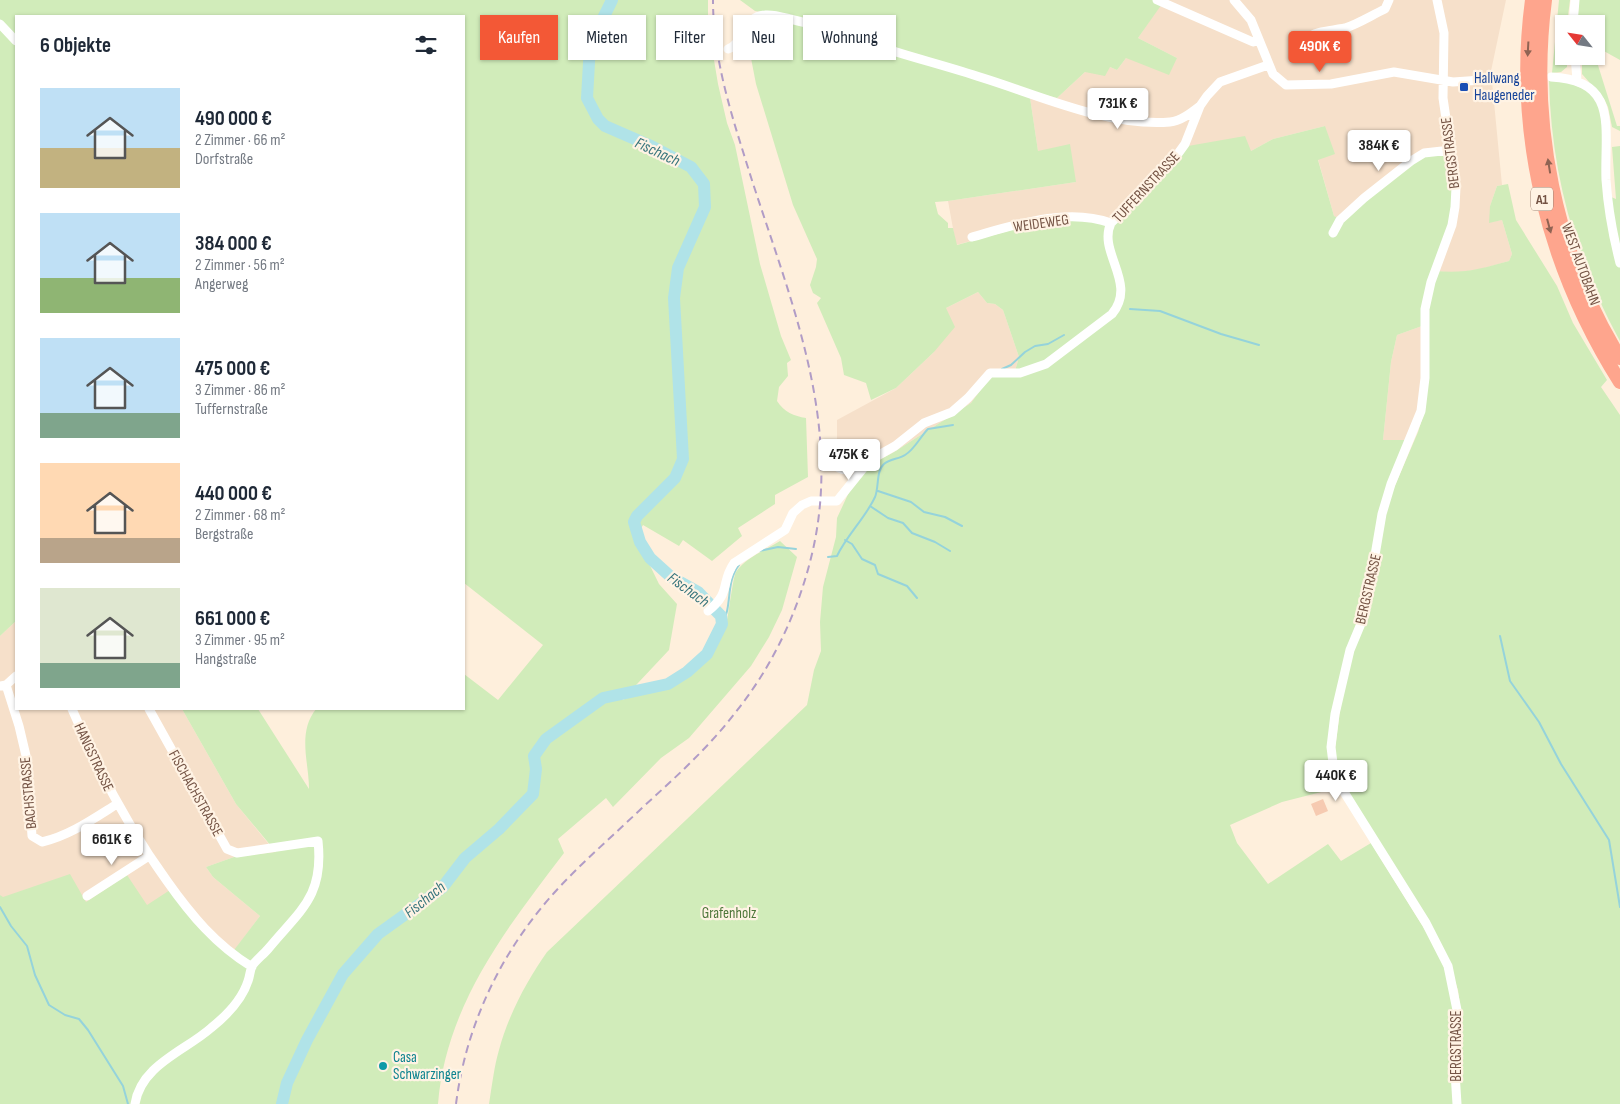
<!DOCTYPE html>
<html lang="de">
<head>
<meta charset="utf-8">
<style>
	body { margin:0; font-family:"Sofia Sans Condensed",sans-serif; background:#f2f2f3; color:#1f2937; height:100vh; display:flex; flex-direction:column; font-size:19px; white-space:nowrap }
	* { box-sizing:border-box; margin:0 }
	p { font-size:16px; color:#747a83 }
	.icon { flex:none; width:28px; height:28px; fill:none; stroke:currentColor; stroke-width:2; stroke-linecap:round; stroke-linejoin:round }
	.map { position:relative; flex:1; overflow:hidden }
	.details { position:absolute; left:15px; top:15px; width:450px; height:695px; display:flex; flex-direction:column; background:#fff; border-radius:0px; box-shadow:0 1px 4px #0004 }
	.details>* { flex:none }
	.top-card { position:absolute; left:480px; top:15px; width:475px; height:45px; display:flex; gap:10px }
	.needle { width:32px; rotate:300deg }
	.tools { position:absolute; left:1555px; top:15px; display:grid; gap:10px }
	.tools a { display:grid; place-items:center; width:50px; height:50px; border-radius:0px; background:#fff; box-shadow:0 1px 4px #0004; font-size:25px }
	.price { position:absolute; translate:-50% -42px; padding:0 11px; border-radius:5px; background:#fff; color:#222; font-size:16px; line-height:32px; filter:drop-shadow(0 1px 2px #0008) }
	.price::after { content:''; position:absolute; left:50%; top:30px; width:15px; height:11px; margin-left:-8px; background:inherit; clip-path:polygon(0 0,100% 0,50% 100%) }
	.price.selected { background:#f35836; color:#fff }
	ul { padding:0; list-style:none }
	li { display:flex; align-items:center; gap:15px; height:125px; padding:0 25px }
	li span { display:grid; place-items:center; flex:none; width:140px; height:100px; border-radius:0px; color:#555 }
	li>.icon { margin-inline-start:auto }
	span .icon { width:60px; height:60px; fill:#fffc; stroke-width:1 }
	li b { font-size:21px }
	h2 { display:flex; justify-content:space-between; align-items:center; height:60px; padding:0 25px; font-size:21px }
	.chip { padding:0 18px; border-radius:0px; background:#fff; box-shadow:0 1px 4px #0004; font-size:18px; line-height:45px }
	.chip.selected { background:#f35836; color:#fff }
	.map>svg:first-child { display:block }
</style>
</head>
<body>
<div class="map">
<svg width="1620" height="1104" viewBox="0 0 1620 1104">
	<rect width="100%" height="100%" fill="#feefdc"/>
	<!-- residential -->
	<path fill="#f6e0ca" d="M1154 0H1506L1491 71 1502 185 1497 186 1490 206V222L1502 220 1512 254 1509 261 1481 269 1455 273 1437 271 1334 216 1318 159 1325 126 1273 139 1251 151 1175 163 1157 184 1119 220 1034 224 956 245 948 201 1076 182 1038 151 1029 91 1057 98 1085 72 1110 67 1117 70 1126 58H1177L1138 38 1161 4Z
		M978 292 987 303 995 304 1003 310 1019 357 1015 371 990 377 971 403 894 452 880 459 847 467 837 462V420L896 388 934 352 946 308Z
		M1422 326 1421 391 1415 420 1408 440H1383L1391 362 1397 335Z
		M16 621V709H182L236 804 276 853 234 857 206 867 213 877 260 916 231 955 147 905 2 898 0 895V636Z"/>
	<!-- green -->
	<path fill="#d1ecba" d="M0 0H708V24L718 84 727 123 735 145 760 264 781 336 791 360 787 363 788 376 779 387 777 401C784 412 794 416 806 418L808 477 775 495V504L738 528 742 536 712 561 683 540 679 546 643 525 636 537 659 584 677 604 669 650 622 700C664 686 716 669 727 620 729 611 733 577 736 572 746 557 766 550 780 541L797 557 782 610 769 637 751 666 689 738 661 758 613 807 606 798 558 839 564 853C506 929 446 1005 438 1104H0V895L3 897 70 874 86 902 127 875 147 905 170 890 231 954 260 916 213 877 206 867 234 857 276 852 236 804 182 709H258L309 789C309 762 297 733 316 709H464V674L498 700 543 645 464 583V16H16V621L0 636Z
		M740 0H1154L1162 4 1138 38 1177 58 1169 75 1126 58 1117 70 1110 67 1105 76 1085 72 1057 98 1029 91 1038 151 1070 144 1076 182 948 201 935 202 938 214 948 223V228H953L957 245 1034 224 1081 220H1119L1157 184 1188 146 1245 136 1251 151 1273 139 1325 126 1335 154 1318 160 1334 216 1343 220 1421 157 1437 153 1449 155 1453 190 1450 218 1422 326 1397 335 1391 362 1383 440H1408L1388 486 1369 586 1330 736 1337 788 1282 802 1230 825 1237 843 1268 884 1328 844 1341 861 1371 843 1435 946 1446 972 1455 1016 1453 1104H489C492 1086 494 1067 499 1050 508 1016 527 980 547 952L807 705 814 670 821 651 820 622 823 587 836 537 837 518 850 490 868 466 894 452 971 403 990 377 1015 371 1019 357 1003 310 995 304 987 303 978 292 946 308 955 327 934 352 896 388 871 400 866 383 844 375 841 358 817 303 821 298 813 293 810 285 816 267 817 259 793 205 756 84 750 53 757 24 769 20 772 14 755 11Z
		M1559 0H1570L1567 24H1564V56H1567V67L1561 72 1552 73Z
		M1579 0H1620V60L1602 50 1601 47H1596V24H1577Z
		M1584 61 1597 62 1617 126H1620V131L1612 127 1608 107 1604 99 1582 74V63Z
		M1549 80 1568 82 1590 92 1602 110 1611 197 1616 199 1612 147 1620 146V341C1575 259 1551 173 1549 80Z
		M1508 184 1516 220 1557 286 1573 323 1607 380 1601 387 1620 415V1104H1459L1460 1005 1458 990 1450 966 1353 801 1339 774 1336 762 1335 749 1343 688 1387 504 1418 432 1424 413 1427 313 1437 271C1463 274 1484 268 1509 261L1512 254 1502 220 1489 223 1490 206 1497 186Z"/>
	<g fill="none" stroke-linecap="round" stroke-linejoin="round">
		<!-- stream -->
		<path stroke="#95d3db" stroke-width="2" d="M1130 309 1160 311 1221 334 1259 345
			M1002 369 1011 365 1025 352 1035 346 1048 344 1064 335
			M878 491 911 502 924 512 945 517 962 526
			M870 506 888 518 903 523 912 533 935 542 950 551
			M845 540 852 544 862 559 875 565 878 574 907 586 917 598
			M759 551 778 547 796 549
			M828 557 837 556C847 535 866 517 875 497 879 488 876 471 884 464 889 459 899 459 905 455 915 449 920 437 928 429L953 425
			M722 624C733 606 725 583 739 565
			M1500 636 1510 681 1539 722 1561 764 1609 840 1620 907
			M0 907 11 926 27 946 35 975 49 1005 65 1015 79 1019 88 1030 123 1086 128 1104"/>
		<!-- river -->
		<path stroke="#b0e3e8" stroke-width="12" d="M282 1104 287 1083 307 1040 343 974 378 934 442 888 465 858 499 829 533 794 536 769 534 756 546 739 603 698 668 684 687 672 707 654 722 624 721 616 698 592 671 577 650 558 640 542 634 522 637 516 675 478 683 459 674 298 678 268 705 207 704 184 691 167 651 146 605 126 598 119 587 98 590 45 612 0"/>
	</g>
	<!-- building -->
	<path fill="#f6cab1" d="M1323 799 1328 811 1316 816 1311 804Z"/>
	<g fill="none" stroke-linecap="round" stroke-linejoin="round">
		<!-- minor -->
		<path stroke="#fff" stroke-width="9" d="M1157 0 1253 42 1259 40
			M1234 0 1251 20 1273 74 1286 85 1331 84 1394 72 1453 82 1511 78
			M1437 0 1444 33 1443 98 1456 187 1455 207 1452 225 1431 282 1425 309V378L1421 411 1391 484 1382 514 1365 614 1350 650 1335 714 1331 747 1334 771 1344 792 1426 923 1448 966 1457 1010 1458 1039 1455 1072 1457 1104
			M0 24 16 41
			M1573 24 1575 0
			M1306 39C1317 30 1331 31 1345 28 1358 24 1372 15 1385 9L1389 0
			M728 49C745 43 743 16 765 15 775 14 785 18 794 20 822 26 848 36 874 45 910 57 947 66 983 78 1041 96 1108 127 1170 122 1181 121 1191 113 1200 106
			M1575 56 1577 80
			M1551 77C1620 80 1604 129 1606 180 1608 208 1613 236 1620 263
			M1333 233 1340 220 1364 198 1411 161 1424 153 1451 150
			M972 237C1015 225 1067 207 1111 223
			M834 464C844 475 853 468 864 462
			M708 611C732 592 720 583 734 563L785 530 793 513 802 505 811 501H837L870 460 895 446 924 423 952 412 968 398 990 373H1020L1046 364 1112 314C1138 283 1097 252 1111 223L1172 162 1185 144 1200 106 1207 96 1220 82 1268 65
			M6 685 19 726 27 760 32 836 42 842C69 836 93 819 117 804
			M0 686 6 685 16 676
			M72 709C98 770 128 827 167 881 191 915 216 945 252 967
			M87 896 149 856
			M135 1104C141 1065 185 1051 211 1028 226 1016 242 1000 248 981 250 976 250 970 252 966 256 960 263 955 268 949 300 910 324 897 318 841L237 853 227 849 149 709"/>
		<!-- highway -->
		<path stroke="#fea58d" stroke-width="14" d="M1532 0C1514 134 1548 268 1620 382
			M1545 0C1529 123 1555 253 1620 358"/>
		<!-- rail -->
		<path stroke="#b19cc6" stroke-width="2" stroke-dasharray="8 5" stroke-linecap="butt" d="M456 1104C466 1025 501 952 554 893 582 862 614 835 644 806 676 777 708 748 735 713 772 667 797 614 811 558 846 418 785 289 745 158 729 107 713 55 713 0"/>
	</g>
	<!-- one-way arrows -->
	<defs><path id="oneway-solid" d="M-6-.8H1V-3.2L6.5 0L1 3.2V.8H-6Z" transform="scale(1.25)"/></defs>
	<g fill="#906353">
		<use href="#oneway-solid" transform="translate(1528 49) rotate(93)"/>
		<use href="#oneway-solid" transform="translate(1549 166) rotate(-99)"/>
		<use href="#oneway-solid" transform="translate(1549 226) rotate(75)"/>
	</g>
	<!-- markers -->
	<rect fill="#1a4fb4" stroke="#fff3e4" stroke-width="2" x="1459" y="82" width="10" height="10" rx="2.5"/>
	<circle fill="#0f9aa8" stroke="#fff3e4" stroke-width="2" cx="383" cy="1066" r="5"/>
	<g text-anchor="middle" stroke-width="4.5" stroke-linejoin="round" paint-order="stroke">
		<!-- shield labels -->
		<rect fill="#fff3e4" stroke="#9e8374" stroke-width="1" x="1531" y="187.5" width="22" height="23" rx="4"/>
		<g font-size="14" font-weight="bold" fill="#745344">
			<text x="1542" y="204">A1</text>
		</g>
		<!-- transit labels -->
		<g font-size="15" fill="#164399" stroke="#fff3e4" text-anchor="start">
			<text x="1474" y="83">Hallwang<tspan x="1474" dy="17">Haugeneder</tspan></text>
		</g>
		<!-- street labels -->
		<g font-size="15" fill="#745344" stroke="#fff3e4">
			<text transform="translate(1450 153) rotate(-97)" y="5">BERGSTRASSE</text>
			<text transform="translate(1146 187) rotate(-47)" y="5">TUFFERNSTRASSE</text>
			<text transform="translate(1041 223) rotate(-8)" y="5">WEIDEWEG</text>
			<text transform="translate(1581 264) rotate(70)" y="5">WEST AUTOBAHN</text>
			<text transform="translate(1368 589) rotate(-77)" y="5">BERGSTRASSE</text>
			<text transform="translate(94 757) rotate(65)" y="5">HANGSTRASSE</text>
			<text transform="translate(28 793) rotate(-95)" y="5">BACHSTRASSE</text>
			<text transform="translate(196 793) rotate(61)" y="5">FISCHACHSTRASSE</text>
			<text transform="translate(1456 1046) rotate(-90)" y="5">BERGSTRASSE</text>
		</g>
		<!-- park labels -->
		<g font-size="15" fill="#4d7639" stroke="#fff3e4">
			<text x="729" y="918">Grafenholz</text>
		</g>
		<!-- culture labels -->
		<g font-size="15" fill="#0d838f" stroke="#fff3e4" text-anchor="start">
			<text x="393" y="1062">Casa<tspan x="393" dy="17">Schwarzinger</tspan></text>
		</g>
		<!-- water labels -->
		<g font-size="16" font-style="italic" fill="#36747c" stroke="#fff3e4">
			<text transform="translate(658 151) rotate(25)" y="6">Fischach</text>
			<text transform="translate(689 589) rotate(36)" y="6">Fischach</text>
			<text transform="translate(424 899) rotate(-39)" y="6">Fischach</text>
		</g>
	</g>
</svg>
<div class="tools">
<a><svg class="needle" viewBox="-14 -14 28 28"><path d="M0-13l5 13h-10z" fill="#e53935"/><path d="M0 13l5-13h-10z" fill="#747a83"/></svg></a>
</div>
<b class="price selected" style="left:1320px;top:73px">490K €</b>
<b class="price" style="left:1118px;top:130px">731K €</b>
<b class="price" style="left:1379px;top:172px">384K €</b>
<b class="price" style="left:849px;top:481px">475K €</b>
<b class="price" style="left:1336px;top:802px">440K €</b>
<b class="price" style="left:112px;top:866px">661K €</b>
<div class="top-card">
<a class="chip selected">Kaufen</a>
<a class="chip">Mieten</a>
<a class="chip">Filter</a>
<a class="chip">Neu</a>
<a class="chip">Wohnung</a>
</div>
<section class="details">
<h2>6 Objekte<svg class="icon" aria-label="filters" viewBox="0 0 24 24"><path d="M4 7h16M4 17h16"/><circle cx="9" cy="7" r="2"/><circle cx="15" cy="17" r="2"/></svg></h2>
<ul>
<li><span style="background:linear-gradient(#bfe0f5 60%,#c2b280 0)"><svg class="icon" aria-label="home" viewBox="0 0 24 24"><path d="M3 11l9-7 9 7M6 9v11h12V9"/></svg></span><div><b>490 000 €</b><p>2 Zimmer · 66 m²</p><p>Dorfstraße</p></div></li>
<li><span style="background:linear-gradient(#bfe0f5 65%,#8fb573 0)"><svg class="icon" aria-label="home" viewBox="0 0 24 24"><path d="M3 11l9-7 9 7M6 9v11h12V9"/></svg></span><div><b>384 000 €</b><p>2 Zimmer · 56 m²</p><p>Angerweg</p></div></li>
<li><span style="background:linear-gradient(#bfe0f5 75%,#7fa58c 0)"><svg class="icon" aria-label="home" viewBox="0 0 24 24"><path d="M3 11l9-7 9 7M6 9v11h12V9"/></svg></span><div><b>475 000 €</b><p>3 Zimmer · 86 m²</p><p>Tuffernstraße</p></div></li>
<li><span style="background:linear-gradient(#ffd9b3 75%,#b9a48a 0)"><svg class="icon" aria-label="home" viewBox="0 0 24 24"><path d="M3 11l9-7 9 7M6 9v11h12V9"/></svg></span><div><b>440 000 €</b><p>2 Zimmer · 68 m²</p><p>Bergstraße</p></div></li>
<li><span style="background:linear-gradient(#dfe7d0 75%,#7fa58c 0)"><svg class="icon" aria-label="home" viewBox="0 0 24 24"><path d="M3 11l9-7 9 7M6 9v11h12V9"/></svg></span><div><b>661 000 €</b><p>3 Zimmer · 95 m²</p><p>Hangstraße</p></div></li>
</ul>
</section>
</div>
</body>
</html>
